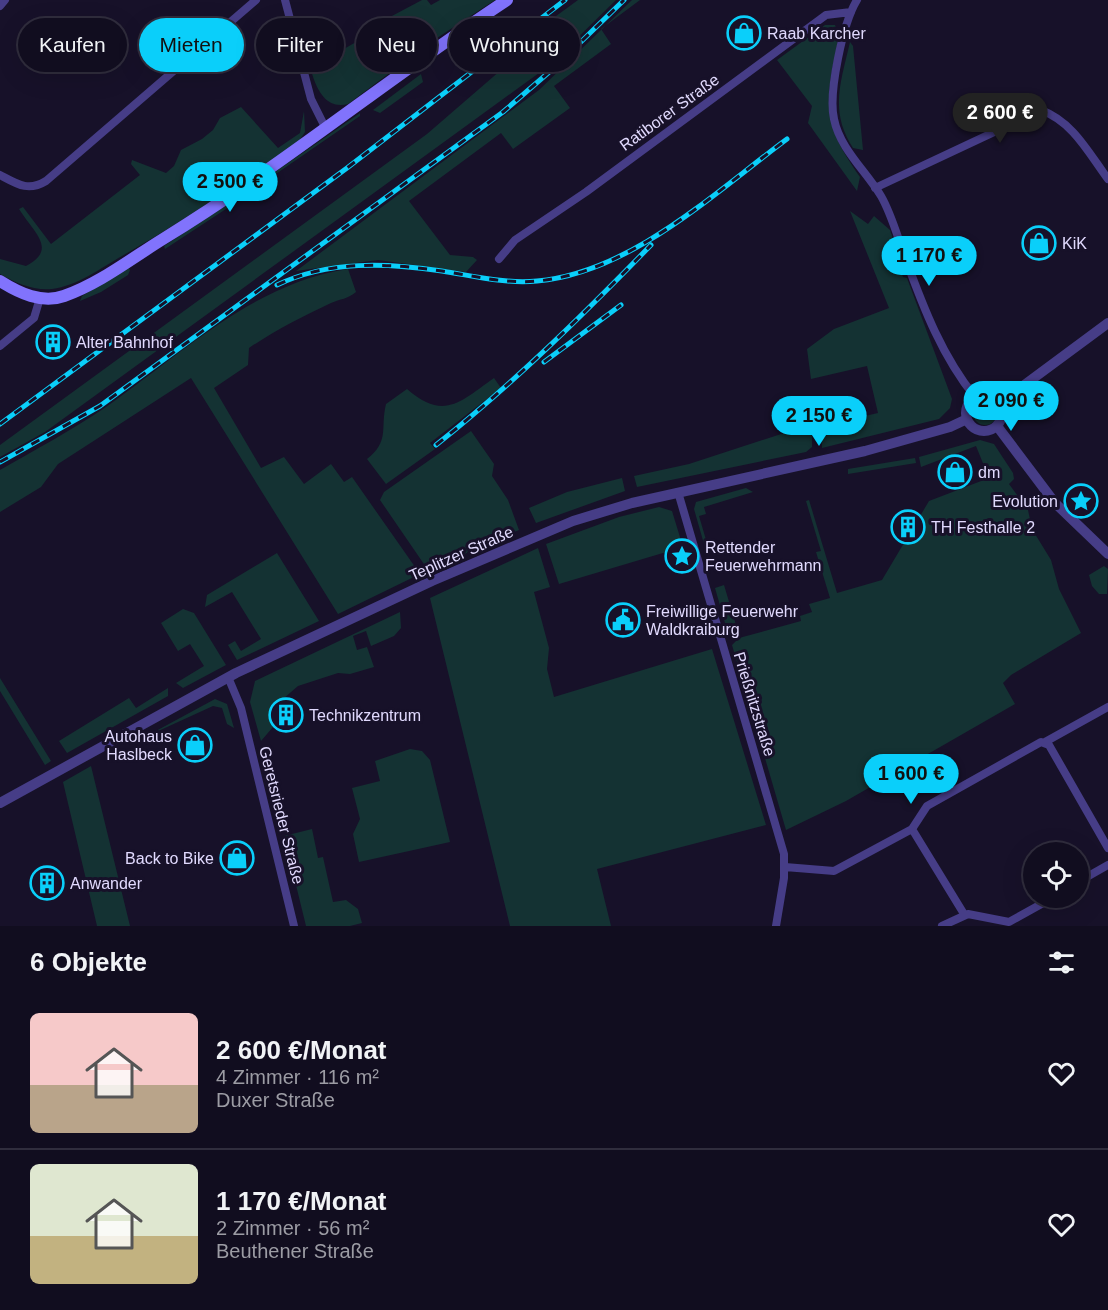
<!DOCTYPE html>
<html lang="de">
<head>
<meta charset="utf-8">
<style>
	body { margin:0; font-family:Arial,sans-serif; background:#1e1b2c; color:#f1f3f6; height:100vh; display:flex; flex-direction:column; font-size:22px; white-space:nowrap }
	* { box-sizing:border-box; margin:0 }
	p { font-size:20px; color:#9c9ca4 }
	.icon { flex:none; width:33px; height:33px; fill:none; stroke:currentColor; stroke-width:2; stroke-linecap:round; stroke-linejoin:round }
	.map { position:relative; height:926px; overflow:hidden }
	.sheet { display:flex; flex-direction:column; background:#110d1f; flex:1 }
	.sheet>* { flex:none }
	.top-card { position:absolute; left:18px; top:18px; width:600px; height:54px; display:flex; gap:12px }
	.fabs { position:absolute; left:1023px; top:842px; display:grid; gap:12px }
	.fabs a { display:grid; place-items:center; width:66px; height:66px; border-radius:50%; background:#110d1f; box-shadow:0 6px 24px #0002,0 0 0 2px #302d3d; font-size:30px }
	.price { position:absolute; translate:-50% -51px; padding:0 14px; border-radius:21px; background:#0acffa; color:#111; font-size:20px; line-height:39px; filter:drop-shadow(0 2px 3px #0008) }
	.price::after { content:''; position:absolute; left:50%; top:36px; width:18px; height:14px; margin-left:-9px; background:inherit; clip-path:polygon(0 0,100% 0,50% 100%) }
	.price.selected { background:#222; color:#fff }
	ul { padding:0; list-style:none }
	li { display:flex; align-items:center; gap:18px; height:150px; padding:0 30px }
	li+li { border-top:2px solid #302d3d }
	li span { display:grid; place-items:center; flex:none; width:168px; height:120px; border-radius:9px; color:#555 }
	li>.icon { margin-inline-start:auto }
	span .icon { width:72px; height:72px; fill:#fffc; stroke-width:1 }
	li b { font-size:26px }
	h2 { display:flex; justify-content:space-between; align-items:center; height:72px; padding:0 30px; font-size:26px }
	.pill { padding:0 21px; border-radius:27px; background:#110d1f; box-shadow:0 6px 24px #0002,0 0 0 2px #302d3d; font-size:21px; line-height:54px }
	.pill.selected { background:#0acffa; color:#111 }
	.map>svg:first-child { display:block }
</style>
</head>
<body>
<div class="map">
<svg width="1108" height="926" viewBox="0 0 1108 926">
	<rect width="100%" height="100%" fill="#171129"/>
	<!-- green -->
	<path fill="#143233" d="M422 0H427L431 5 440 0H495L434 40 348 104C314 113 309 59 303 35L310 31 314 38 311 40 323 61 363 38 360 33Z
		M578 0H616L550 65 45 432 0 457V445L427 134 515 58 552 19Z
		M632 0H640L601 29 611 44 554 86 570 108 513 149 501 133 409 201 450 255 473 257 477 260 466 272 378 260 296 271 539 90Z
		M825 25H835L838 34C838 48 833 62 831 76 824 120 835 141 860 177L857 191 808 123 812 106 777 60Z
		M850 42 853 46 863 150 853 148C829 111 841 82 850 42Z
		M421 74 423 82 380 113 373 110Z
		M241 107 278 148 300 133 304 111 305 132 299 141C242 182 183 221 122 256 101 268 77 286 52 289 34 291 16 283 0 274V259L26 266C58 249 34 233 19 209L23 207 51 244 140 175 131 164 132 160 166 173 174 166 181 150 202 139 213 130 220 118Z
		M360 113V116L238 200V198Z
		M227 205 229 207 165 249 164 246Z
		M850 211 868 224 874 216 890 230 900 260 898 264 903 277 907 278 952 399 950 408 939 419 822 448 821 426 878 413 867 366 811 379 807 349 834 329 889 308Z
		M128 267 130 270 128 275 101 292 80 301 82 296Z
		M348 269 356 292C348 299 340 299 331 303 303 316 274 331 249 348L248 365 214 388 261 468 284 457 304 484 331 464 344 482 352 477 420 574 338 614 191 378 58 464 41 487 0 512V470C35 450 72 430 106 407 181 354 254 283 348 269Z
		M494 378 501 388 430 443 435 449 386 484 367 459C390 441 380 429 386 404L407 389C444 421 460 402 494 378Z
		M973 413a12 12 0 1 1 24 0a12 12 0 1 1-24 0Z
		M812 424V447L806 452 637 487 634 476 689 464Z
		M471 431 494 464 492 476 508 500 519 530 428 570 380 500 384 492Z
		M980 440 994 444 1013 473 1014 479 1009 484 1028 510 1032 529 1051 560 1059 589 1081 633 1011 675 1003 683 1015 704 846 801 786 830 732 645 739 638 801 621 800 616 812 612 809 604 830 598 816 552 821 551 806 501 809 500 837 593 882 580 929 501 989 478 976 446 921 467 919 457Z
		M915 458 916 463 848 474V469Z
		M622 478 625 491 536 523 529 508 567 492Z
		M746 488 753 492 704 507 706 514 699 516 709 550 706 551 694 509 696 502Z
		M659 507 672 511 683 547 559 584 546 544 619 517Z
		M538 548 550 587 534 592 549 648 547 669 554 697 712 649 766 825 597 869 611 926H510L430 598Z
		M277 553 319 621 237 660 228 645 235 641 241 651 261 639 232 592 205 607 207 595Z
		M1104 566 1108 569 1107 594H1099L1092 586 1089 575Z
		M724 585 736 625V627L725 623 715 588Z
		M183 609 194 613 226 665 183 688 176 683 204 666 190 644 178 651 161 623Z
		M400 612 401 628 394 636 371 646 366 631 353 636 357 650 367 647 374 667 350 674 338 673 298 686 269 711 273 727 261 741 250 702 255 681Z
		M0 678 51 761 45 765 0 691Z
		M168 688V696L67 753 59 741 129 698 136 708Z
		M215 699 227 704 234 728 227 724 222 708 213 706 143 738Z
		M410 749 422 751 430 760 450 842 359 862 353 834 360 819 352 788 380 781 375 761Z
		M91 766 130 926H97L63 782Z
		M312 829 318 858 323 857 333 902 346 900 358 909 362 923 350 926H306L284 836Z"/>
	<g fill="none" stroke-linecap="round" stroke-linejoin="round">
		<!-- minor -->
		<path stroke="#463d87" stroke-width="8" d="M285 0 311 99 326 129
			M857 0C843 23 828 93 834 119 840 149 866 171 881 196 892 215 898 239 906 260 924 309 942 356 975 397
			M0 6 5 0
			M0 175C17 184 28 192 46 181L256 0
			M875 188 1041 110C1073 122 1088 152 1108 179
			M499 259 515 240 586 192 826 15 851 12
			M0 346 34 318 40 298
			M678 492 784 854V878L776 926
			M228 677 241 708 294 926
			M1045 742 1108 707
			M912 829 964 914
			M785 867 834 871 912 829 927 806 1041 742 1049 745 1108 848
			M1078 882 1108 865
			M942 926 968 914 1009 922 1054 897"/>
		<!-- tertiary -->
		<path stroke="#463d87" stroke-width="10" d="M966 413a18 18 0 1 1 36 0a18 18 0 1 1-36 0Z
			M1000 403 1108 323
			M997 426 1055 503 1108 554
			M0 803 236 673 432 581 573 521 632 503 865 451 950 427 967 419"/>
		<!-- secondary -->
		<path stroke="#8173fc" stroke-width="12" d="M0 281C19 293 42 304 64 296 99 284 132 258 163 239 282 166 390 77 507 0"/>
		<!-- rail casing -->
		<g stroke="#0acffa" stroke-width="5">
			<path id="rail" d="M277 285C329 260 387 263 442 271 474 276 505 284 537 281 630 273 714 193 787 139
				M544 362 621 305
				M0 424 347 168 565 0
				M436 445C514 383 582 316 651 245
				M0 462 100 406 503 112 555 67 624 0"/>
		</g>
		<!-- rail -->
		<use href="#rail" stroke="#171129" stroke-width="3" stroke-dasharray="9" stroke-linecap="butt"/>
	</g>
	<!-- icons -->
	<defs>
		<g id="shop-ring" transform="scale(1.725)"><circle r="9.5" fill="#171129" stroke="#0acffa" stroke-width="1.5"/><path d="M-5-2.5h2.3a2.7 3.5 0 0 1 5.4 0H5L5.5 6h-11ZM-1.5-2.5h3a1.5 2.3 0 0 0-3 0Z" fill="#0acffa"/></g>
		<g id="building-ring" transform="scale(1.725)"><circle r="9.5" fill="#171129" stroke="#0acffa" stroke-width="1.5"/><path d="M-4-6H4V6H1V3H-1V6H-4ZM-2.5-4.3h1.7v1.8h-1.7ZM.8-4.3h1.7v1.8H.8ZM-2.5-1h1.7V.8h-1.7ZM.8-1h1.7V.8H.8Z" fill="#0acffa"/></g>
		<g id="sight-ring" transform="scale(1.725)"><circle r="9.5" fill="#171129" stroke="#0acffa" stroke-width="1.5"/><path d="M0-6L1.8-2.2L6-1.7L2.9 1.2L3.7 5.4L0 3.3L-3.7 5.4L-2.9 1.2L-6-1.7L-1.8-2.2Z" fill="#0acffa"/></g>
		<g id="civic-ring" transform="scale(1.725)"><circle r="9.5" fill="#171129" stroke="#0acffa" stroke-width="1.5"/><path d="M-.6-6.5H3V-4.5H.6V-3L4-1V1h2V6H-6V1h2V-1L-.6-3ZM-1.2 2.5V6h2.4V2.5Z" fill="#0acffa"/></g>
	</defs>
	<g fill-rule="evenodd">
		<use href="#shop-ring" x="744" y="33"/>
		<use href="#shop-ring" x="1039" y="243"/>
		<use href="#building-ring" x="53" y="342"/>
		<use href="#shop-ring" x="955" y="472"/>
		<use href="#sight-ring" x="1081" y="501"/>
		<use href="#building-ring" x="908" y="527"/>
		<use href="#sight-ring" x="682" y="556"/>
		<use href="#civic-ring" x="623" y="620"/>
		<use href="#building-ring" x="286" y="715"/>
		<use href="#shop-ring" x="195" y="745"/>
		<use href="#shop-ring" x="237" y="858"/>
		<use href="#building-ring" x="47" y="883"/>
	</g>
	<g text-anchor="middle" stroke-width="6" stroke-linejoin="round" paint-order="stroke">
		<!-- poi labels -->
		<g font-size="16" fill="#e1dafe" stroke="#171129" text-anchor="start">
			<text x="767" y="39">Raab Karcher</text>
			<text x="1062" y="249">KiK</text>
			<text x="76" y="348">Alter Bahnhof</text>
			<text x="978" y="478">dm</text>
			<text x="1058" y="507" text-anchor="end">Evolution</text>
			<text x="931" y="533">TH Festhalle 2</text>
			<text x="705" y="553">Rettender<tspan x="705" dy="18">Feuerwehrmann</tspan></text>
			<text x="646" y="617">Freiwillige Feuerwehr<tspan x="646" dy="18">Waldkraiburg</tspan></text>
			<text x="309" y="721">Technikzentrum</text>
			<text x="172" y="742" text-anchor="end">Autohaus<tspan x="172" dy="18">Haslbeck</tspan></text>
			<text x="214" y="864" text-anchor="end">Back to Bike</text>
			<text x="70" y="889">Anwander</text>
		</g>
		<!-- street labels -->
		<g font-size="16" fill="#e1dafe" stroke="#171129">
			<text transform="translate(669 112) rotate(-36)" y="6">Ratiborer Straße</text>
			<text transform="translate(461 553) rotate(-24)" y="6">Teplitzer Straße</text>
			<text transform="translate(755 704) rotate(73)" y="6">Prießnitzstraße</text>
			<text transform="translate(282 815) rotate(76)" y="6">Geretsrieder Straße</text>
		</g>
	</g>
</svg>
<div class="fabs">
<a><svg class="icon" aria-label="locate" viewBox="0 0 24 24"><circle cx="12" cy="12" r="6"/><path d="M12 2v4M12 18v4M2 12h4M18 12h4"/></svg></a>
</div>
<b class="price selected" style="left:1000px;top:144px">2 600 €</b>
<b class="price" style="left:230px;top:213px">2 500 €</b>
<b class="price" style="left:929px;top:287px">1 170 €</b>
<b class="price" style="left:1011px;top:432px">2 090 €</b>
<b class="price" style="left:819px;top:447px">2 150 €</b>
<b class="price" style="left:911px;top:805px">1 600 €</b>
<div class="top-card">
<a class="pill">Kaufen</a>
<a class="pill selected">Mieten</a>
<a class="pill">Filter</a>
<a class="pill">Neu</a>
<a class="pill">Wohnung</a>
</div>
</div>
<section class="sheet">
<h2>6 Objekte<svg class="icon" aria-label="filters" viewBox="0 0 24 24"><path d="M4 7h16M4 17h16"/><circle cx="9" cy="7" r="2"/><circle cx="15" cy="17" r="2"/></svg></h2>
<ul>
<li><span style="background:linear-gradient(#f6c9c9 60%,#b9a48a 0)"><svg class="icon" aria-label="home" viewBox="0 0 24 24"><path d="M3 11l9-7 9 7M6 9v11h12V9"/></svg></span><div><b>2 600 €/Monat</b><p>4 Zimmer · 116 m²</p><p>Duxer Straße</p></div><svg class="icon" aria-label="heart" viewBox="0 0 24 24"><path d="M12 20l-8-8c-3-5 5-10 8-4 3-6 11-1 8 4z"/></svg></li>
<li><span style="background:linear-gradient(#dfe7d0 60%,#c2b280 0)"><svg class="icon" aria-label="home" viewBox="0 0 24 24"><path d="M3 11l9-7 9 7M6 9v11h12V9"/></svg></span><div><b>1 170 €/Monat</b><p>2 Zimmer · 56 m²</p><p>Beuthener Straße</p></div><svg class="icon" aria-label="heart" viewBox="0 0 24 24"><path d="M12 20l-8-8c-3-5 5-10 8-4 3-6 11-1 8 4z"/></svg></li>
</ul>
</section>
</body>
</html>
